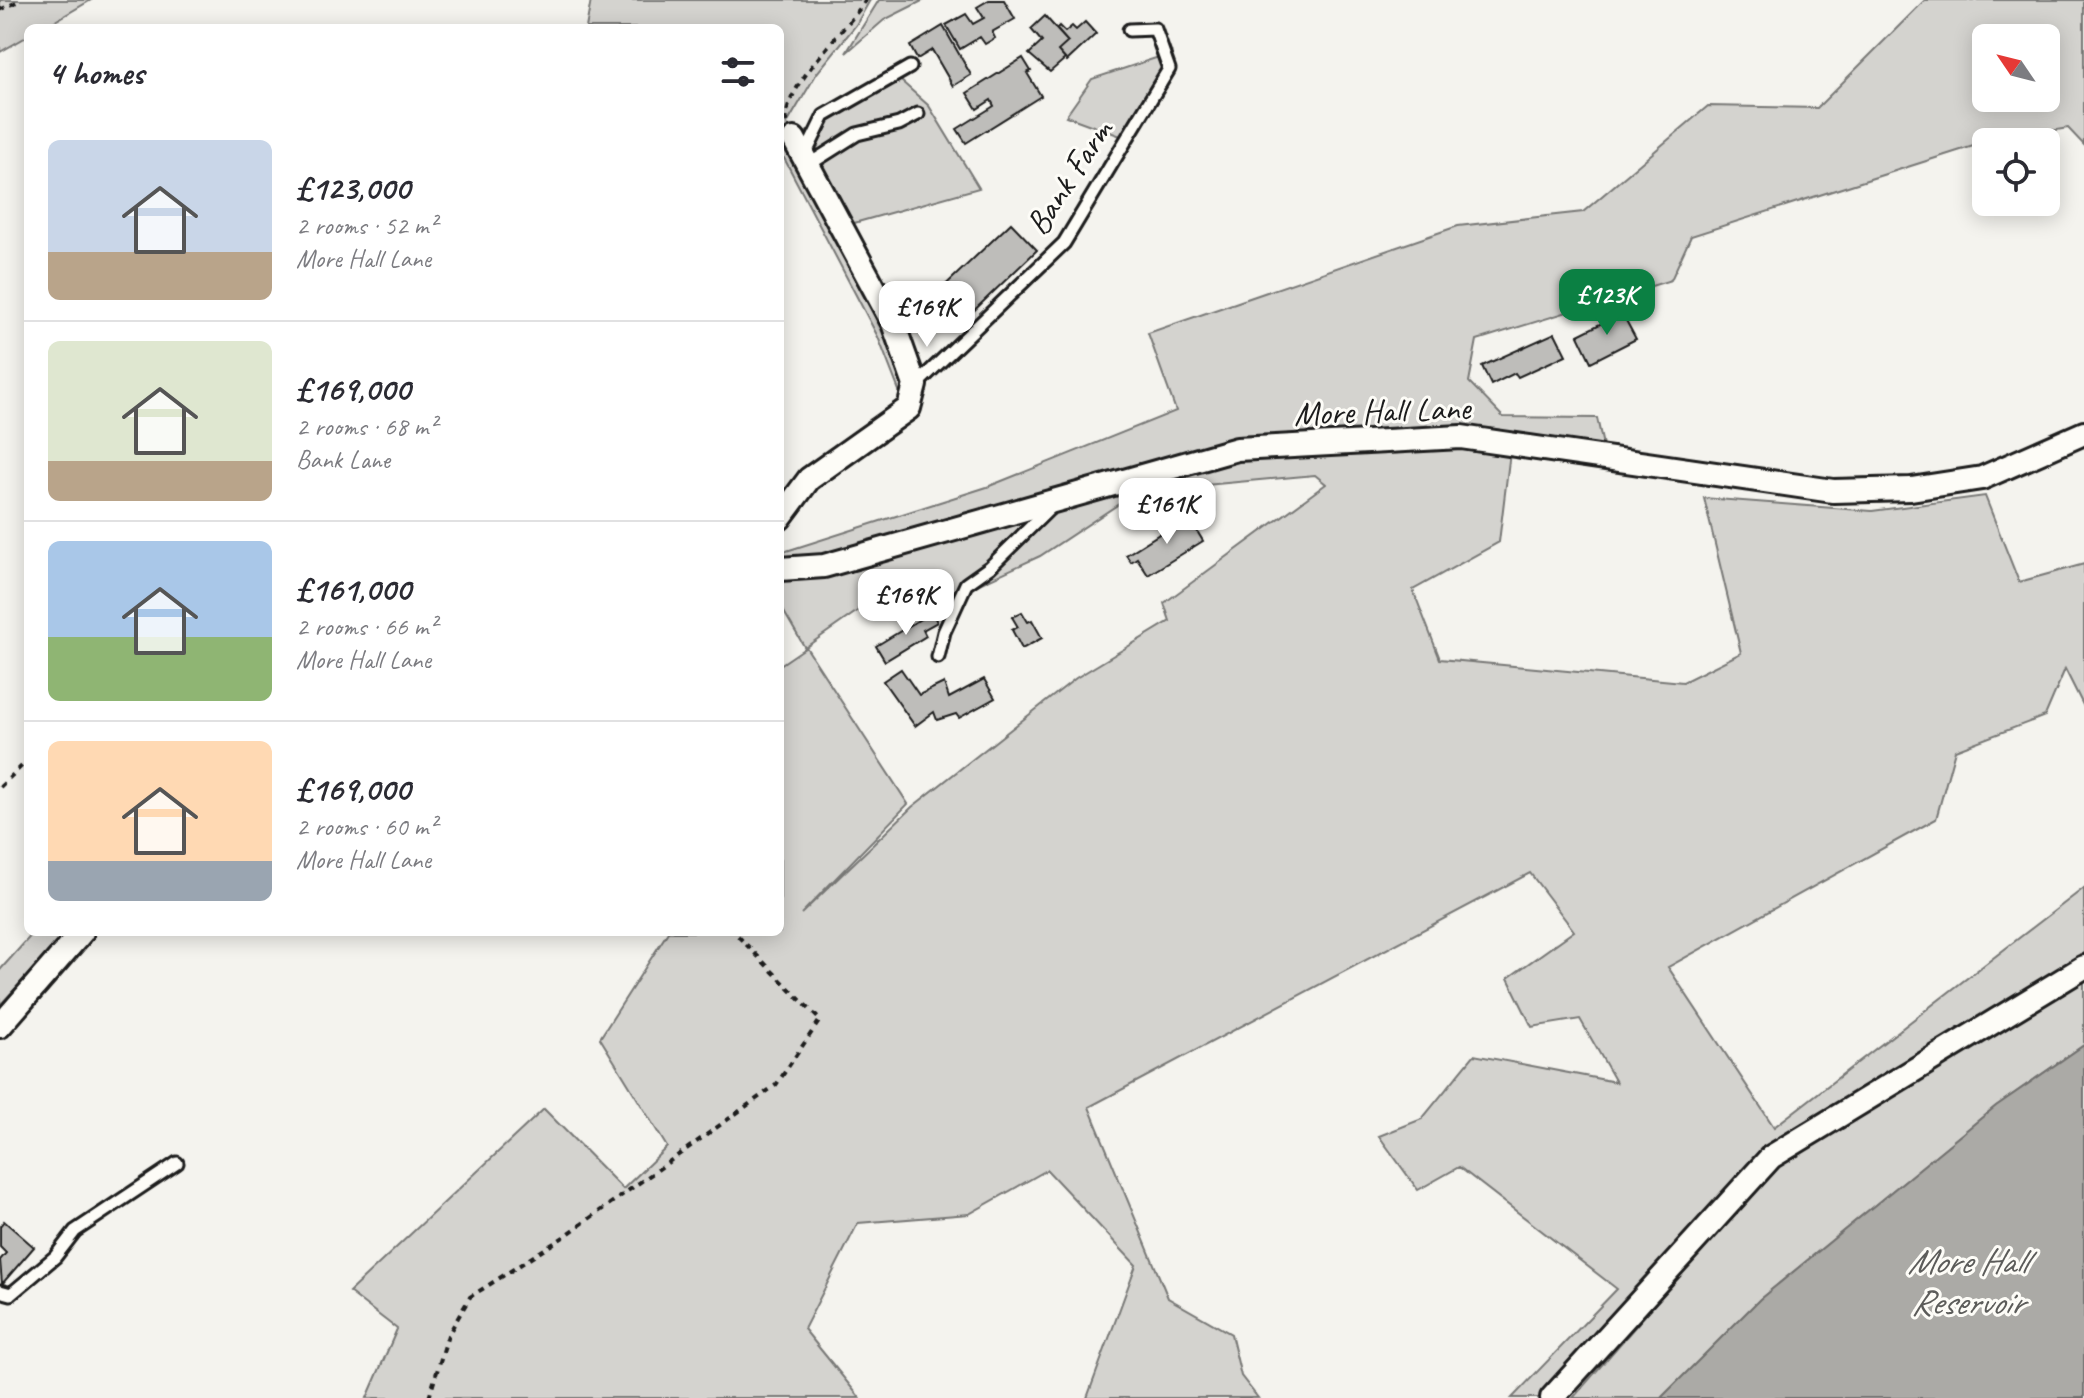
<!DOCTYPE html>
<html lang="en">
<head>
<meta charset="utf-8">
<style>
	body { margin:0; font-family:Caveat,sans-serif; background:#f7f7f7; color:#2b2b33; height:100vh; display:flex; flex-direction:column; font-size:30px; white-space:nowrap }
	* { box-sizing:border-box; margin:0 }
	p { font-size:26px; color:#7c7c81 }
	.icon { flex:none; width:44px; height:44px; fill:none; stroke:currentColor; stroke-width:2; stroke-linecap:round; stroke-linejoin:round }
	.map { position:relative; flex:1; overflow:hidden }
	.side { position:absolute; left:24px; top:24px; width:760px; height:912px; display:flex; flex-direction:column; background:#fff; border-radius:12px; box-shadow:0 4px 20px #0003 }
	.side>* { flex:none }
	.needle { width:52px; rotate:305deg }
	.buttons { position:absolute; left:1972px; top:24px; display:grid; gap:16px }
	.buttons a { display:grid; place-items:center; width:88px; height:88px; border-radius:12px; background:#fff; box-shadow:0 4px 20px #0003; font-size:40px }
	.price { position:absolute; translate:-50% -68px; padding:0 18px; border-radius:16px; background:#fff; color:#222; font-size:26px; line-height:52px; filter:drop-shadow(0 2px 4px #0008) }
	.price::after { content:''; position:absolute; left:50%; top:48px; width:24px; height:18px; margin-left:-12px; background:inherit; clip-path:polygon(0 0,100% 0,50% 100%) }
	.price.on { background:#0b8043; color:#fff }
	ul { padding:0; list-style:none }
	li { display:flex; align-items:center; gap:24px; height:200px; padding:0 24px }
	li+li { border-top:2px solid #e1e1e2 }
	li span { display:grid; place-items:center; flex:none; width:224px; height:160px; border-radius:12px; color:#555 }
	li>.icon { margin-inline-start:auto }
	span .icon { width:96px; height:96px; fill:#fffc; stroke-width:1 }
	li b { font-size:34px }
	h2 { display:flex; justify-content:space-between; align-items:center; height:96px; padding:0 24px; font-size:34px }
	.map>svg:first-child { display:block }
</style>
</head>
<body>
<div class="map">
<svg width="2084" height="1398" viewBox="0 0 2084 1398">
	<rect width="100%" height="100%" fill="#f4f3ee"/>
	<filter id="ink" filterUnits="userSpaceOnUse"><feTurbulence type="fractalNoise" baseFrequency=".0125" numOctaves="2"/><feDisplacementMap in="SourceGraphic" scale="16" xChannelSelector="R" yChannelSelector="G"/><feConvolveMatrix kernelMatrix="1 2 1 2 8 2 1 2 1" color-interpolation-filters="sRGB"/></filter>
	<g filter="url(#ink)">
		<!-- green -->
		<path fill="#d4d3cf" stroke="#787876" stroke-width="2" fill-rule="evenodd" d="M0 0H91L43 28H28V36L0 52Z
			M591 0H870L856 25 817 73 787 124 792 142 911 383 905 406 878 337 784 158H780V28H586Z
			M879 0H924L884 20 846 53Z
			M1925 0H2084V145L2068 128 1986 142 1691 236 1671 280 1477 340 1469 382 1503 417 1597 418 1604 450 1235 442 820 558 780 559V553L987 487 1176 411 1148 333 1458 226 1583 212 1708 106 1817 108ZM1986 38H2046V98H1986Z
			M1171 53 1126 138 1066 116 1092 79Z
			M900 80 929 106 979 188 847 225 799 136Z
			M1460 443 1510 452 1499 542 1413 590 1440 659 1683 682 1741 653 1704 498 1872 511 1985 496 2019 582 2084 564V707L2065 669 2045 716 1955 750 1936 819 1668 967 1774 1127 2084 888V1045L1996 1106 1760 1299 1661 1398H1573L1776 1165 1867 1113 1828 1114 1765 1150 1542 1398H1512L1617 1289 1459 1167 1418 1190 1379 1136 1422 1119 1474 1055 1616 1082 1580 1019 1532 1027 1508 978 1574 931 1530 873 1089 1107 1168 1298 1231 1334 1241 1376 1258 1398H1087L1136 1265 1047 1170 969 1214 858 1223 804 1329 860 1398H367L397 1329 349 1292 544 1109 623 1189 667 1147 600 1038 668 932H780V665L805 648 780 605V577L824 573 1239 454ZM1315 475 1326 484 1164 603 1170 621 1076 678 912 807 801 914 908 804 806 647 879 596 962 592 1040 556 1125 500 1173 488Z
			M34 932H68L0 1005V970Z"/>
		<!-- water -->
		<path fill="#abaaa6" stroke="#72716f" stroke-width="2" d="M2084 1045V1398H1661L1760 1299 1996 1106Z"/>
		<!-- building -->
		<path fill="#bebdba" stroke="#1c1c1c" stroke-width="2" d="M989 0H1004L1015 19 992 32 995 38 985 44 980 37 960 49 946 25 966 14 973 24 984 18 977 7Z
			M1045 16 1068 42 1058 51 1065 59 1050 72 1029 54 1042 42 1031 29Z
			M1085 22 1096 34 1067 61 1058 51 1068 42 1056 29 1059 26 1065 32 1072 26 1076 30Z
			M943 26 971 75 953 86 932 50 917 59 910 46Z
			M1023 58 1031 71 1027 73 1041 96 966 143 957 129 994 106 991 100 977 109 967 93Z
			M1011 223 1037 250 962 322 936 294Z
			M1622 313 1636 339 1591 362 1578 335Z
			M1555 333 1566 355 1518 377 1515 373 1491 385 1482 366Z
			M1188 516 1203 541 1148 575 1137 558 1131 562 1126 555Z
			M932 612 937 622 923 630 926 636 885 661 876 646Z
			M1022 612 1028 622 1032 620 1042 638 1022 649 1012 630 1018 627 1012 617Z
			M901 669 919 695 944 683 949 698 984 679 995 698 959 718 956 714 937 720 934 712 915 726 883 681Z
			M4 1221 34 1247 2 1284 0 1260 6 1253 0 1247V1226Z"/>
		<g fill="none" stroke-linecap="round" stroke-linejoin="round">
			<!-- service casing -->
			<g stroke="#1c1c1c" stroke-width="17">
				<path id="service" d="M804 157 824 116 910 67
					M808 165 857 134 899 124 918 114
					M916 385 1064 243 1169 69 1155 29 1129 30
					M938 657 944 632 966 584 990 567 1052 506
					M0 1291 11 1294 55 1257 75 1231 177 1163"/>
			</g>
			<!-- minor casing -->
			<g stroke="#1c1c1c" stroke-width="28">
				<path id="minor" d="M780 518 809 479 909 408 915 385 893 323 794 139
					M780 569 824 566 1237 449 1461 437 1833 491 1911 489 1982 478 2084 433
					M0 1026 82 932
					M1552 1398 1771 1157 2084 967"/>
			</g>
			<!-- path -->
			<path stroke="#1c1c1c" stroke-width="4" stroke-dasharray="6 6" stroke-linecap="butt" d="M0 10 21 0
				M787 123C780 90 847 29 866 0
				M0 787 28 760
				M429 1398 448 1335 470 1297 565 1236 776 1085 820 1020 734 932"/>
			<!-- service -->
			<use href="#service" stroke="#fdfcf7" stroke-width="11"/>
			<!-- minor -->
			<use href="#minor" stroke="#fdfcf7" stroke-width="22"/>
		</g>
	</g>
	<g text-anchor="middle" stroke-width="6" stroke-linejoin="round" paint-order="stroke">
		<!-- street labels -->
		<g font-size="34" fill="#1c1c1c" stroke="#fdfcf7">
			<text transform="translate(1068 177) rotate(-57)" y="12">Bank Farm</text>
			<text transform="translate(1382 410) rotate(-2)" y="12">More Hall Lane</text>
		</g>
		<!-- water labels -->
		<g font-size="36" font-style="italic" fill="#5c5c5a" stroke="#fdfcf7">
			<text x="1967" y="1273">More Hall<tspan x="1967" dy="41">Reservoir</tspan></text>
		</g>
	</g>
</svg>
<div class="buttons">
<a><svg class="needle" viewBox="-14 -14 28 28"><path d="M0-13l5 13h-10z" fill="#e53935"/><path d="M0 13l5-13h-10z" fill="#7c7c81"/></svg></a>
<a><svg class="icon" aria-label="locate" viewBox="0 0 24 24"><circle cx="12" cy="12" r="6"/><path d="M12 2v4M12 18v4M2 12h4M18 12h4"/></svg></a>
</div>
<b class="price on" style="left:1607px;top:337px">£123K</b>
<b class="price" style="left:927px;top:349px">£169K</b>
<b class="price" style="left:1167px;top:546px">£161K</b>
<b class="price" style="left:906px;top:637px">£169K</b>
<section class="side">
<h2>4 homes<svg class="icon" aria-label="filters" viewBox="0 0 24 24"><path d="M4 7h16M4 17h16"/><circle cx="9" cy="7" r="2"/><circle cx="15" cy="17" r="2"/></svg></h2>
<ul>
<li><span style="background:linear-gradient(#c9d6e8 70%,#b9a48a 0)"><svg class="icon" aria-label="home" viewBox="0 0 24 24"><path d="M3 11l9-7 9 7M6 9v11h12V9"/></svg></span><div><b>£123,000</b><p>2 rooms · 52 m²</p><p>More Hall Lane</p></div></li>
<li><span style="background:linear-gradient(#dfe7d0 75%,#b9a48a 0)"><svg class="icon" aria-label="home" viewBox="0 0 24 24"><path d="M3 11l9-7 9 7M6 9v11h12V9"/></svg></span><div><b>£169,000</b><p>2 rooms · 68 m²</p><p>Bank Lane</p></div></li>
<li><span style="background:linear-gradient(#a9c7e8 60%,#8fb573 0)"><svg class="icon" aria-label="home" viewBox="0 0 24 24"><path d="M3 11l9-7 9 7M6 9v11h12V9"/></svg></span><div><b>£161,000</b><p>2 rooms · 66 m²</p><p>More Hall Lane</p></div></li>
<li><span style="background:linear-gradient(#ffd9b3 75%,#9aa5b1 0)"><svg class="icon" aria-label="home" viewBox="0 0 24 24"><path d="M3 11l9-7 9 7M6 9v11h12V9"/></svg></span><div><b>£169,000</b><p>2 rooms · 60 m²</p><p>More Hall Lane</p></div></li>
</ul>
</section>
</div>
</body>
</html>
